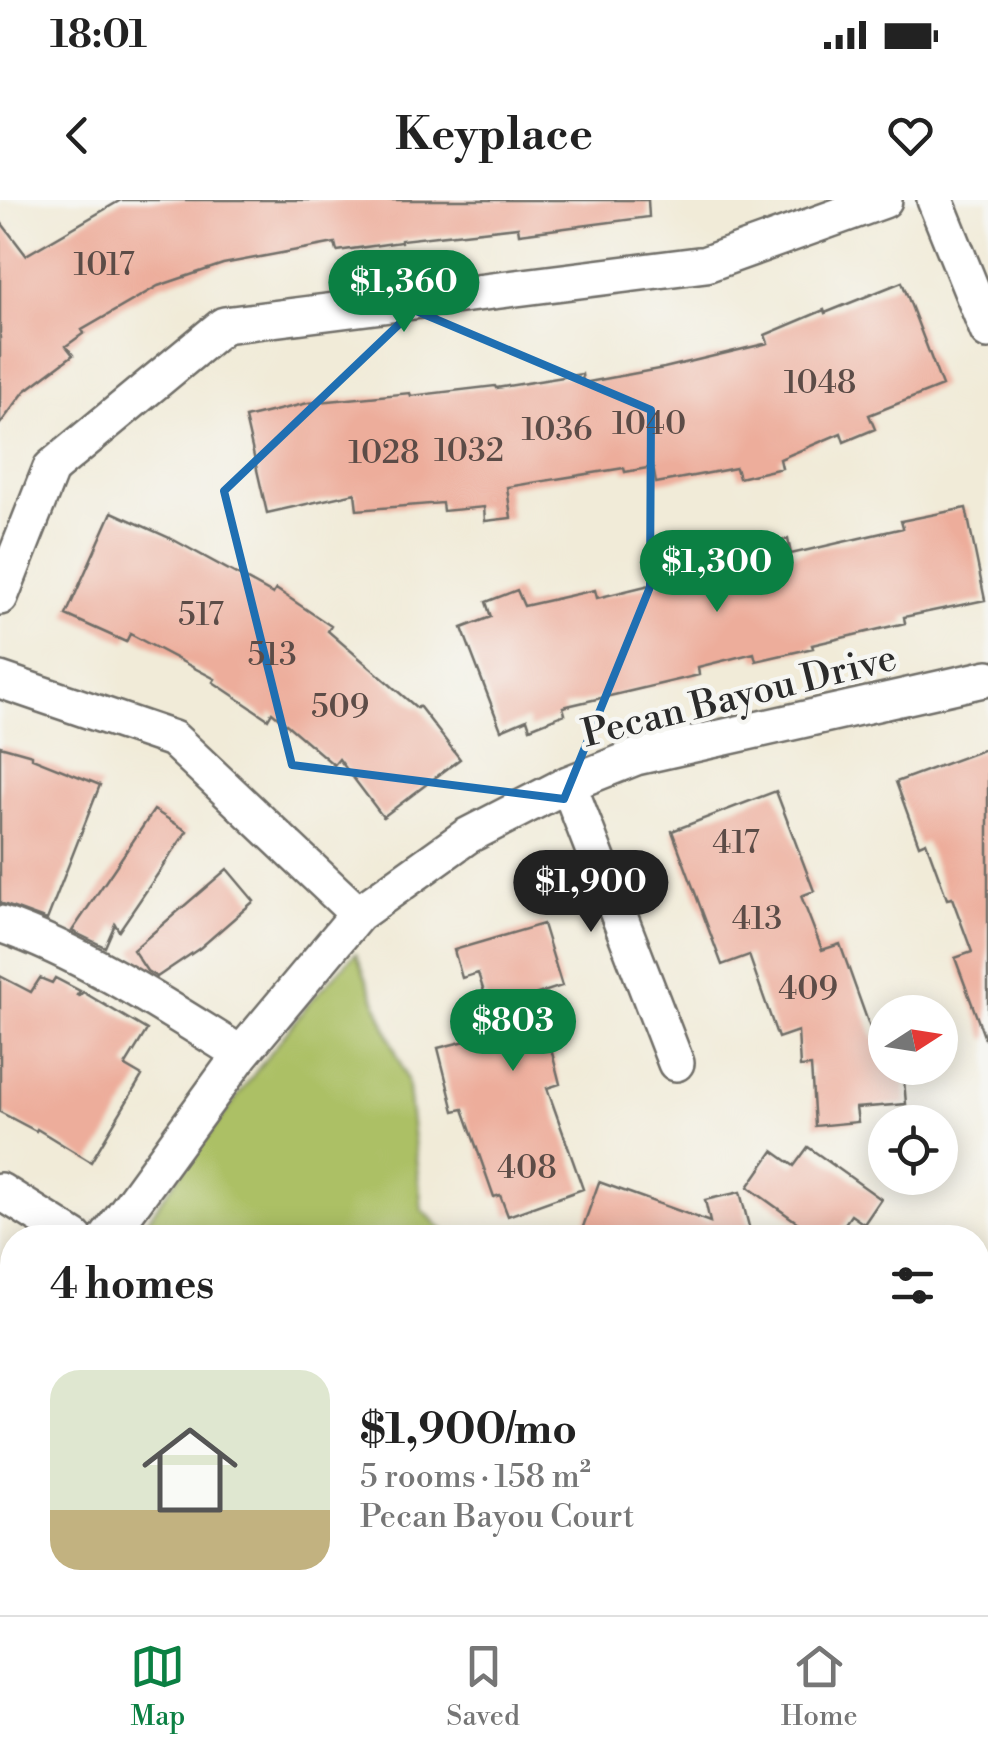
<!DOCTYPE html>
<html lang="en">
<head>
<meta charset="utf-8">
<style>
	body { margin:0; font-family:"Libre Bodoni",serif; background:#f6f6f6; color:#222; height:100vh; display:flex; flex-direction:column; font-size:38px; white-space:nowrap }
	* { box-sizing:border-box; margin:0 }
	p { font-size:32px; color:#767676 }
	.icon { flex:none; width:55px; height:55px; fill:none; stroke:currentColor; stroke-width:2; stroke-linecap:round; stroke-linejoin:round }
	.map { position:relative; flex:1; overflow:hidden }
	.sheet { position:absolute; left:0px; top:1025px; width:990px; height:390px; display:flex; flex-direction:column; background:#fff; border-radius:40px 40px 0 0; box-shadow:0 5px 25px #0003 }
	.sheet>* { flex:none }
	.needle { width:65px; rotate:78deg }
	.tools { position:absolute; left:868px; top:795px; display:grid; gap:20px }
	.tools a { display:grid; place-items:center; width:90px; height:90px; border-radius:50%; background:#fff; box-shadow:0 5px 25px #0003; font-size:50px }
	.price { position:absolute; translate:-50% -85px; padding:0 22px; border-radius:35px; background:#0b8043; color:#fff; font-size:32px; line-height:65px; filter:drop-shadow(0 2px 5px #0008) }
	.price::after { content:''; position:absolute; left:50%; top:60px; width:30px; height:22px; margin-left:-15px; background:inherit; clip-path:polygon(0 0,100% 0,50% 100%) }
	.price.on { background:#222; color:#fff }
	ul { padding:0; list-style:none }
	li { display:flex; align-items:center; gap:30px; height:250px; padding:0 50px }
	li span { display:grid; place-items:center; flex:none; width:280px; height:200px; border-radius:30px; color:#555 }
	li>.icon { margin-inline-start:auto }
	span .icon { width:120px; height:120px; fill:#fffc; stroke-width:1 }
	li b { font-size:42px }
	h2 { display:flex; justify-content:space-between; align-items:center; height:120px; padding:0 50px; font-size:42px }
	.status { display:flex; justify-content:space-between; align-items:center; height:70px; padding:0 50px; background:#fff; direction:ltr }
	.status svg { height:28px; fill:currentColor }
	header { display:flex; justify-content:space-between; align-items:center; height:130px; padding:0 50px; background:#fff; font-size:45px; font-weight:700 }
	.dock { display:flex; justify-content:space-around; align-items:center; height:140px; border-top:2px solid #e0e0e0; background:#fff; font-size:28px; color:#767676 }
	.dock a { display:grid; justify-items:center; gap:5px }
	.dock .on { color:#0b8043 }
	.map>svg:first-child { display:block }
</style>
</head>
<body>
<div class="status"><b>18:01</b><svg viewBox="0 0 49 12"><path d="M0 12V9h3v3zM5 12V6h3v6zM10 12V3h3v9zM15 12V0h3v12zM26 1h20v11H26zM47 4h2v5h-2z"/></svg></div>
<header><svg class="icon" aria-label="back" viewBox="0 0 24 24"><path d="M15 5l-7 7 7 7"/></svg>Keyplace<svg class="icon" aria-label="heart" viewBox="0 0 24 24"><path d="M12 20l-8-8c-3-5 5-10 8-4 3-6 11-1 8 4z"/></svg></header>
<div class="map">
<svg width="988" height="1415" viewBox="0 0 988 1415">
	<rect width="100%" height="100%" fill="#f6f6f2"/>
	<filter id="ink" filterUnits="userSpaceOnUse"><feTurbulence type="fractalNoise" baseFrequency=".01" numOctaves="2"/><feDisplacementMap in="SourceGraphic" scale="20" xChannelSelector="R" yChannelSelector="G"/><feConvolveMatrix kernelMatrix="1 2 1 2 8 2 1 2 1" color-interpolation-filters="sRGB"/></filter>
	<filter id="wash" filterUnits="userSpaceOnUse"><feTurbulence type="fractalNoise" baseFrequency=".0048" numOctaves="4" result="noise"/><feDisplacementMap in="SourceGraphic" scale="40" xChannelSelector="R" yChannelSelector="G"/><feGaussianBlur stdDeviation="2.25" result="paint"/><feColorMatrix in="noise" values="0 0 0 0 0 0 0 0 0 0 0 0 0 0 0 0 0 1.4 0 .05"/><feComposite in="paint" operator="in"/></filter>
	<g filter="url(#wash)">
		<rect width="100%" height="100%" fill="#f1ebd8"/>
		<!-- green -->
		<path fill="#acc065" stroke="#6c7648" stroke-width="2.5" d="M356 753 407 880 422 1010 451 1037H142L143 1028 159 1003 257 870 309 803Z"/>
		<g id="blocks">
			<!-- building -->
			<path fill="#edad9b" d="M121 0H648L649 17 519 34 518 27 401 40V42L337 51 335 43 223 64 158 86 82 130 84 133 66 146 73 155 25 191 0 224V21L26 55Z
				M902 82 942 186 869 215 875 229 844 242 841 233 780 259 782 268 739 278 736 268 656 283 653 267 625 272 624 268 507 287 511 318 485 321 484 307 443 311 442 303 357 310 355 293 267 313 245 218 308 203 410 193 411 196 495 186 496 188 582 174 583 183 664 168 768 143 765 135 824 110 825 113Z
				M966 308 985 400 904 417 905 423 812 445 813 448 756 461 754 453 698 467 699 475 563 507 565 514 530 528 527 519 501 530 462 428 491 417 486 402 517 390 524 406 595 390 597 398 662 382 660 369 788 339 791 354 903 328 901 321Z
				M112 312 172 339 273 394 276 389 331 426 328 431 417 508 419 506 460 559 383 617 339 559 334 565 272 512 268 519 213 482 215 479 130 434 126 442 66 415Z
				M0 546 32 555V558L100 585 47 720 0 703Z
				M988 548V839H985L955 758 972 752 952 698 947 699 926 642 919 645 896 582Z
				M776 591 814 691 801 696 822 750 840 744 874 839 885 838V868H903L906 904 856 908 858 922 815 926 811 866 800 867 798 831 778 838 749 755 722 765 672 631Z
				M154 610 187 631 119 731 115 724 105 747 72 731Z
				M227 669 254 701 200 748 157 777 147 771 133 750Z
				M543 724 562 786 537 794 560 884 547 888 583 989 508 1016 500 995 494 997 463 909 454 911 438 848 497 833 478 773 462 778 454 750Z
				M0 776 31 792 40 778 52 783 55 778 80 791 77 795 79 796 83 792 147 830 125 866 142 876 91 962 37 929 36 931 0 912Z
				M808 947 881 999 864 1024 851 1015 835 1038H819L748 987 773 951 794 966Z
				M599 982 710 1022 705 1000 740 992 752 1038H579Z"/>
		</g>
	</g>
	<g filter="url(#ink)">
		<use href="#blocks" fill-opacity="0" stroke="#706e68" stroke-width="2.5"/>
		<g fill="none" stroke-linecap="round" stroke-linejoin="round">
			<!-- minor casing -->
			<g stroke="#706e68" stroke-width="40">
				<path id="minor" d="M935 0 988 131
					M0 397 51 268 224 125 706 64 884 0
					M0 480 173 539 358 714
					M568 584 676 863
					M0 724C86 754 164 806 241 854
					M0 991 75 1038
					M107 1038 241 854 358 714 467 636 568 584 636 557 988 478
					M978 1112 988 1107
					M0 1279 12 1291
					M119 1402 128 1415
					M389 1402 396 1415
					M515 1402 537 1409 547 1415
					M447 1415 458 1408 479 1402
					M618 1415 628 1402
					M954 1415 969 1402"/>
			</g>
			<!-- minor -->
			<use href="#minor" stroke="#fff" stroke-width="35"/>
		</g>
	</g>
	<!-- marked area -->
	<path fill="none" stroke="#1f6fb2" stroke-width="8" stroke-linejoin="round" d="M414 110 651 210 650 387 564 599 292 565 224 291Z"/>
	<g text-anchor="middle" stroke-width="9" stroke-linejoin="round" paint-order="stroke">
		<!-- number labels -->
		<g font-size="32" fill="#5c4c47">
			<text x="104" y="75">1017</text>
			<text x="820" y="193">1048</text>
			<text x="649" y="234">1040</text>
			<text x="557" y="240">1036</text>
			<text x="469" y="261">1032</text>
			<text x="384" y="263">1028</text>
			<text x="201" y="425">517</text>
			<text x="272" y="465">513</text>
			<text x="340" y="517">509</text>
			<text x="736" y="653">417</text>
			<text x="757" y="729">413</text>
			<text x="808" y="799">409</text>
			<text x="527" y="978">408</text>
		</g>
		<!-- street labels -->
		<g font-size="38" fill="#2b2b2b" stroke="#f6f6f2">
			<text transform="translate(739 495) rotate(-14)" y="13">Pecan Bayou Drive</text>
		</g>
	</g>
</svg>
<div class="tools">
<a><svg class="needle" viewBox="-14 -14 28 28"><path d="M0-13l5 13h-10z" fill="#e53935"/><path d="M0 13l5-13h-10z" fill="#767676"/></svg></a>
<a><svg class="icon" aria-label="locate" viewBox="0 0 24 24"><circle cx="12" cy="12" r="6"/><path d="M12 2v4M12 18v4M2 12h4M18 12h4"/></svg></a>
</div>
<b class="price" style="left:404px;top:135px">$1,360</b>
<b class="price" style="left:717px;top:415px">$1,300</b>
<b class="price on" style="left:591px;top:735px">$1,900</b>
<b class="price" style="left:513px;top:874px">$803</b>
<section class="sheet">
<h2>4 homes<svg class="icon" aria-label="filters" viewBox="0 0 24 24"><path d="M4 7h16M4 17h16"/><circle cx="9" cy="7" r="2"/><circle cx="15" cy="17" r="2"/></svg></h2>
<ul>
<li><span style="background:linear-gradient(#dfe7d0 70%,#c2b280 0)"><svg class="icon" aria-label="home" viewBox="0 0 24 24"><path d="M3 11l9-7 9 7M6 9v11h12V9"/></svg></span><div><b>$1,900/mo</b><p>5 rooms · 158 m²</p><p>Pecan Bayou Court</p></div></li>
</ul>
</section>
</div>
<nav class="dock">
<a class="on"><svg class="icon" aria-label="map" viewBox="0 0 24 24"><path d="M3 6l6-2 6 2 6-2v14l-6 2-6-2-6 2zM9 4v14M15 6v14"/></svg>Map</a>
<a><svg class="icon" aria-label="saved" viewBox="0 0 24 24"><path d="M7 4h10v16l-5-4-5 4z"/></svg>Saved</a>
<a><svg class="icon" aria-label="home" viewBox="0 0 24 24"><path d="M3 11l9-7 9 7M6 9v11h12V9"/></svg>Home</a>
</nav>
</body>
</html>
